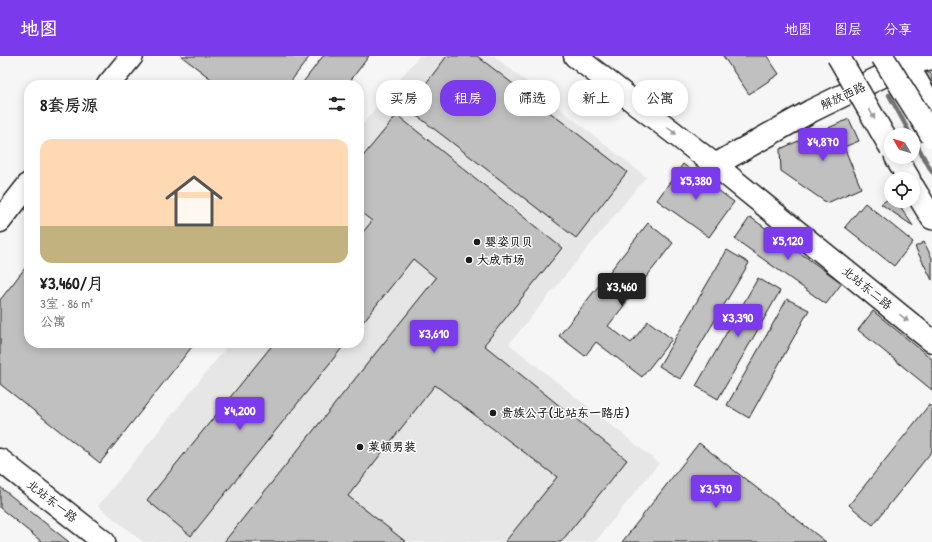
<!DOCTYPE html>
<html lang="zh">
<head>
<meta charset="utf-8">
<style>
	body { margin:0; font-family:"Patrick Hand","LXGW WenKai TC",sans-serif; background:#f6f6f6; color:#222; height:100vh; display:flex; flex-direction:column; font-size:15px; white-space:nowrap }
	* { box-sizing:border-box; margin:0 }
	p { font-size:13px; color:#767676 }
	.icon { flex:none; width:22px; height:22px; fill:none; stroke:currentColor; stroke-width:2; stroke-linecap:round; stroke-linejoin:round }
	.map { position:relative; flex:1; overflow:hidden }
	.panel { position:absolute; left:24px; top:24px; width:340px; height:268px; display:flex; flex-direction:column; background:#fff; border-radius:16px; box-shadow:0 2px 10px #0003 }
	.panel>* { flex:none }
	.banner { position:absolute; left:376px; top:24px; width:380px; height:36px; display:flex; gap:8px }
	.needle { width:26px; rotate:308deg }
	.buttons { position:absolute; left:884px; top:72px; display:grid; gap:8px }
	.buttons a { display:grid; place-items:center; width:36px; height:36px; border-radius:50%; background:#fff; box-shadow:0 2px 10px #0003; font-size:20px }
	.price { position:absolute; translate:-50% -34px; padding:0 9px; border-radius:4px; background:#7c3aed; color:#fff; font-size:13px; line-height:26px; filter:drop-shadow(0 1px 2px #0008) }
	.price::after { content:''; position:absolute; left:50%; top:24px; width:12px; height:9px; margin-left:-6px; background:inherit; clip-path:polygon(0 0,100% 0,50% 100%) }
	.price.current { background:#222; color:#fff }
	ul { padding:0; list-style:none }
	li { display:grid; align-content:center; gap:8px; height:212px; padding:0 16px }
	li+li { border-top:1px solid #e0e0e0 }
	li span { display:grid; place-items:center; height:124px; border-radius:12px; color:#555 }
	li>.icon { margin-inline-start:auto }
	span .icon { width:72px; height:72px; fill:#fffc; stroke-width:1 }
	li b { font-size:17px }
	h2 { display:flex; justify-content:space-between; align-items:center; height:48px; padding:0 16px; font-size:17px }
	.tag { padding:0 14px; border-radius:16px; background:#fff; box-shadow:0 2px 10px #0003; font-size:14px; line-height:36px }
	.tag.current { background:#7c3aed; color:#fff }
	header { display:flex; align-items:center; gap:24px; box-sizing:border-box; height:56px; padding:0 20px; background:#7c3aed; color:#fff }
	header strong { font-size:19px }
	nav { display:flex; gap:22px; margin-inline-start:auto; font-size:14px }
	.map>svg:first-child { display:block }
</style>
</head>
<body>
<header>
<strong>地图</strong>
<nav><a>地图</a><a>图层</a><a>分享</a></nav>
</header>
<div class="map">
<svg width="932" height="486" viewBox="0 0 932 486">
	<rect width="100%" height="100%" fill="#f6f6f6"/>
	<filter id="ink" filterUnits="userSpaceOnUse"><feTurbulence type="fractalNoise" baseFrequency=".025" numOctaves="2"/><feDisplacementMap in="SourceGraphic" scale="8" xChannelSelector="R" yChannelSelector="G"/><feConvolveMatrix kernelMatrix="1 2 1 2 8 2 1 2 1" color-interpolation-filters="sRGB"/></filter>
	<g filter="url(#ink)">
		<!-- built -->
		<path fill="#e6e6e6" d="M419 0H494L646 121 509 288 659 407 595 486H143L98 450 230 287H359V72Z"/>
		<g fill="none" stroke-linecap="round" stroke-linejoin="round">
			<!-- stream -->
			<path stroke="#727272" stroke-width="4.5" d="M889 39 911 79
				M913 82 932 116"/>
		</g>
		<!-- building -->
		<path fill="#c0c0c0" stroke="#1c1c1c" d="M181 0H310L288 29H219Z
			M323 0H369L347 29H301Z
			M447 0H477L627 116 576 182 407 52Z
			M723 0H767L779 18 749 38Z
			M924 15 932 18V30Z
			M397 59 562 192 484 289 627 404 561 486H505L557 421 435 329 348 440 406 486H224L436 222 413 203 359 271V181L372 165 359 155V105Z
			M849 63 859 85 844 91 861 132 827 147 781 115 780 93Z
			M683 108 734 146 709 181 657 144Z
			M891 141V145H897L913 170 881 148Z
			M865 147 913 186 894 210 845 171Z
			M750 161 842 227 826 248 735 183Z
			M648 167 673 187 608 270 631 287 648 265 672 283 642 321 596 286 585 300 559 280Z
			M924 186 932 202V224L915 191Z
			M727 194 749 207 680 323 659 310Z
			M29 207V287H195L100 407 0 328V244Z
			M758 222 780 235 718 343 696 330Z
			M787 243 809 254 749 362 727 349Z
			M873 255 932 303V334L858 274Z
			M274 287H346L191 480 147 444Z
			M929 349 932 352V395L873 469 849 449Z
			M699 387 826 486H622Z
			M0 431 69 486H42L0 452Z"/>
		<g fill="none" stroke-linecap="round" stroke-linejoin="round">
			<!-- minor casing -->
			<g stroke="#1c1c1c" stroke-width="25">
				<path id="minor" d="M575 0 715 109 932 285
					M902 0 932 51
					M108 29 132 0
					M715 109 811 55 907 8 932 2
					M0 165 29 128
					M0 404 104 486"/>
			</g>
			<!-- highway casing -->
			<g stroke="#1c1c1c" stroke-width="25">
				<path id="highway" d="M896 101 909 123
					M913 131 932 162"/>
			</g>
			<!-- minor -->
			<use href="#minor" stroke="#fff" stroke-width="22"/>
			<!-- highway -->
			<use href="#highway" stroke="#fff" stroke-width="22"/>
			<!-- highway-bridge casing -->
			<g stroke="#1c1c1c" stroke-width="25" stroke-linecap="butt">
				<path id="highway-bridge" d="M838 0 891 92
					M882 0 932 80"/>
			</g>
			<!-- highway-bridge -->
			<use href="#highway-bridge" stroke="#fff" stroke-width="22"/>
		</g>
		<!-- one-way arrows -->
		<defs><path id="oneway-solid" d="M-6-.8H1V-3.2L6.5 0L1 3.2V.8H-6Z"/></defs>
		<g fill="#999">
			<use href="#oneway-solid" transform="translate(872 58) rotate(60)"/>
			<use href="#oneway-solid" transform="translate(672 75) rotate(38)"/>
			<use href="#oneway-solid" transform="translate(904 262) rotate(39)"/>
		</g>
	</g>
	<!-- markers -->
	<g fill="#1c1c1c" stroke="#fff" stroke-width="1.5">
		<circle cx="477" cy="186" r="4"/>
		<circle cx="469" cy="204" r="4"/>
		<circle cx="493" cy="357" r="4"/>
		<circle cx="360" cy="391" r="4"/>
	</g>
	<g text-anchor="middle" stroke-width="3" stroke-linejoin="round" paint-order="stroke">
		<!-- street labels -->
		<g font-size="12" fill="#1c1c1c" stroke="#fff">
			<text transform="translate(843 40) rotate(-25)" y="4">解放西路</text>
			<text transform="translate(867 232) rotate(39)" y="4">北站东二路</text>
			<text transform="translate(52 445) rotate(38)" y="4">北站东一路</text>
		</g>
		<!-- poi labels -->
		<g font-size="12" font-weight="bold" fill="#1c1c1c" stroke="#fff" text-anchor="start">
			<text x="485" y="190">婴姿贝贝</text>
			<text x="477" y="208">大成市场</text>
			<text x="501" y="361">贵族公子(北站东一路店)</text>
			<text x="368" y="395">莱顿男装</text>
		</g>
	</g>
</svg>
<div class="buttons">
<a><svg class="needle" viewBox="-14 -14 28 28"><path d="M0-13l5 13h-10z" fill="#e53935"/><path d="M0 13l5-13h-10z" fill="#767676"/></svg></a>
<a><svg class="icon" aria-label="locate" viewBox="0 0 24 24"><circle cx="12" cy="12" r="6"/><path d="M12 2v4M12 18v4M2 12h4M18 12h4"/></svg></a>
</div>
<b class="price" style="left:823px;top:106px">¥4,870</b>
<b class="price" style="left:696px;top:145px">¥5,380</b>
<b class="price" style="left:788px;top:205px">¥5,120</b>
<b class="price current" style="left:622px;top:251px">¥3,460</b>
<b class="price" style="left:738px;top:282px">¥3,390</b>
<b class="price" style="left:434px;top:298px">¥3,610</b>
<b class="price" style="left:240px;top:375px">¥4,200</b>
<b class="price" style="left:716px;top:453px">¥3,570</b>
<div class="banner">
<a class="tag">买房</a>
<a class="tag current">租房</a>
<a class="tag">筛选</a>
<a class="tag">新上</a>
<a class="tag">公寓</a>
</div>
<section class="panel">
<h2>8套房源<svg class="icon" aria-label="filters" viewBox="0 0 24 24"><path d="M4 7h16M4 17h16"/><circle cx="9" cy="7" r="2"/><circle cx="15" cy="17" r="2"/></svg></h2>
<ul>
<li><span style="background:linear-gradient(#ffd9b3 70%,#c2b280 0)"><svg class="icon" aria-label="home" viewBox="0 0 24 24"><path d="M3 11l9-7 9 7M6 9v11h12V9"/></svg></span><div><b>¥3,460/月</b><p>3室 · 86 m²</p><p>公寓</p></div></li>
</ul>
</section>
</div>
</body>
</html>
